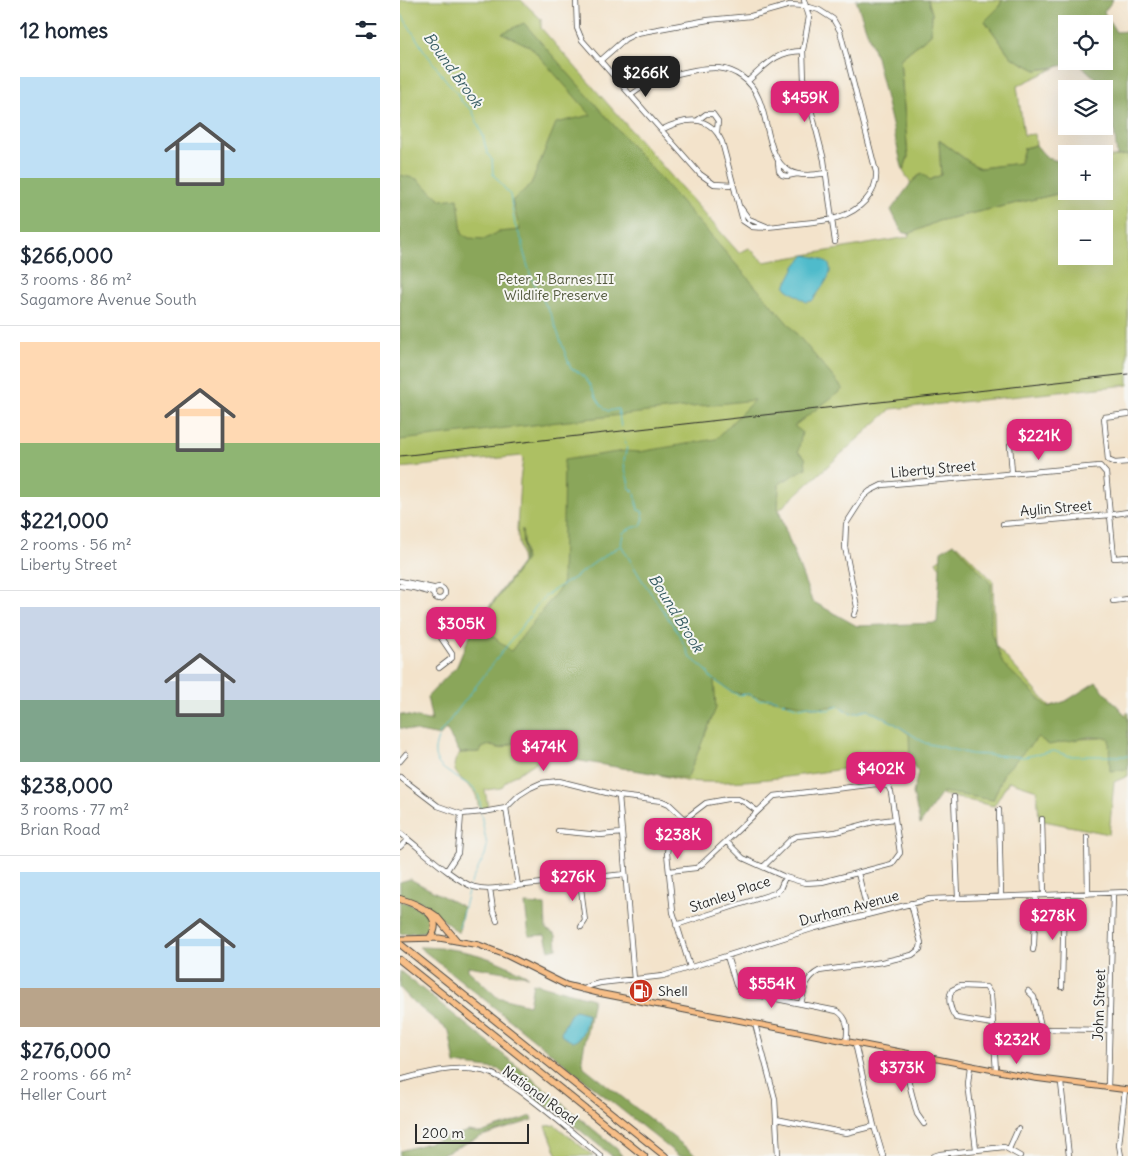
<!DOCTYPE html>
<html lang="en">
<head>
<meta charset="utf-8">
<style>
	body { margin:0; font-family:Delius,sans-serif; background:#f2f2f3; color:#1f2937; height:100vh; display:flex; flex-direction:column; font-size:19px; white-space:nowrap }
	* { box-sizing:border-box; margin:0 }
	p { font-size:16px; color:#747a83 }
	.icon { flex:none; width:28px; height:28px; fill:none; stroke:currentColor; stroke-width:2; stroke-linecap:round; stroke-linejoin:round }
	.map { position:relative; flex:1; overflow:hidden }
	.drawer { display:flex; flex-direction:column; background:#fff; width:400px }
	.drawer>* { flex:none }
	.buttons { position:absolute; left:658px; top:15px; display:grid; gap:10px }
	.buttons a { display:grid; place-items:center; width:55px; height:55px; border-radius:0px; background:#fff; box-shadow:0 5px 20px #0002; font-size:25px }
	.scale { position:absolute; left:15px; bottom:12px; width:114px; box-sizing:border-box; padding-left:5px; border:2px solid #2b2b2b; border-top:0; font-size:14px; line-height:18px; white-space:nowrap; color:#2b2b2b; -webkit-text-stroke:4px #f6f6f2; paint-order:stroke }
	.price { position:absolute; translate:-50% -42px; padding:0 11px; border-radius:10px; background:#db2777; color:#fff; font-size:16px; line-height:32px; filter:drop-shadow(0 1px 2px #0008) }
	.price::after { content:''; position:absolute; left:50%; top:30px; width:15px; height:11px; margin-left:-8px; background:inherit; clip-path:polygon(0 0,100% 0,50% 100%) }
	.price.current { background:#222; color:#fff }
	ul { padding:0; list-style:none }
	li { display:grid; align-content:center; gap:10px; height:265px; padding:0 20px }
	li+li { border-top:1px solid #e0e1e3 }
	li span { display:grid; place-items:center; height:155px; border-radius:0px; color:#555 }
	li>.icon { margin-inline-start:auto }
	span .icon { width:90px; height:90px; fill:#fffc; stroke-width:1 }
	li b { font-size:21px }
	h2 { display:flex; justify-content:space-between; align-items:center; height:60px; padding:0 20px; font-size:21px }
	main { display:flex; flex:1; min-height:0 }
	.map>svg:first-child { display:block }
</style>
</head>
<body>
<main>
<section class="drawer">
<h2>12 homes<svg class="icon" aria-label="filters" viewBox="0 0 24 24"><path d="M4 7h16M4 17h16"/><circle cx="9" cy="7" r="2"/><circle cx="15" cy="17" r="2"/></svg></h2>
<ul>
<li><span style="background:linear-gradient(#bfe0f5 65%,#8fb573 0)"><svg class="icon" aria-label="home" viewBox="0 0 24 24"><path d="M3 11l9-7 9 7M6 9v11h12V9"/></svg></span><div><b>$266,000</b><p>3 rooms · 86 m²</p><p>Sagamore Avenue South</p></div></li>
<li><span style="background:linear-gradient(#ffd9b3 65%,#8fb573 0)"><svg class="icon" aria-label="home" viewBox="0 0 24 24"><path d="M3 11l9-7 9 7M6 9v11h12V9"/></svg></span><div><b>$221,000</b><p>2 rooms · 56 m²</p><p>Liberty Street</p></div></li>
<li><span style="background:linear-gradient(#c9d6e8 60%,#7fa58c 0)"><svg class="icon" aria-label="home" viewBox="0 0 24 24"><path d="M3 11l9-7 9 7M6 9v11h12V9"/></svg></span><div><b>$238,000</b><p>3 rooms · 77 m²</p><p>Brian Road</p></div></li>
<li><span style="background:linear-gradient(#bfe0f5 75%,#b9a48a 0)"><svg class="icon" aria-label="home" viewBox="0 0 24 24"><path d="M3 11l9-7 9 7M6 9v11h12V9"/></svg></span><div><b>$276,000</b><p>2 rooms · 66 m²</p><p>Heller Court</p></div></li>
</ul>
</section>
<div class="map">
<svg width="728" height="1156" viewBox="0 0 728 1156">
	<rect width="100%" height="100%" fill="#f6f6f2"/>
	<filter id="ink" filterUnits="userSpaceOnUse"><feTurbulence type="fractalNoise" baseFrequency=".02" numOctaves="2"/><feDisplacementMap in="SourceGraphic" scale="10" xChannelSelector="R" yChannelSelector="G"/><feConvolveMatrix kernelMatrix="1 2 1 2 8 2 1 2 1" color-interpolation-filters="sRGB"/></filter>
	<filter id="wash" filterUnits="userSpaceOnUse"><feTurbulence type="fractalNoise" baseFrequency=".0096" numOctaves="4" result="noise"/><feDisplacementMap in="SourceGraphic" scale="20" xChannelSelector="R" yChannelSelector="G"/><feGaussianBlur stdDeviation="1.12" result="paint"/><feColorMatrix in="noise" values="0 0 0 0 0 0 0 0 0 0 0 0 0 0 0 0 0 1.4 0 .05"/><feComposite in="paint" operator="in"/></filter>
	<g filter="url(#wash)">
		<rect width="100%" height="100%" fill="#f3e3cb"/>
		<!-- green -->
		<path fill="#adc064" stroke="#6c7648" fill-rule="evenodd" d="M0 0H121L141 19V28L339 253 349 248 364 262 508 237 509 234 538 221 657 194 666 186V191H704V158L728 155V385L491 409 379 510 412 614 435 628 549 633 545 577 536 561 558 545 593 581 595 645 679 739 701 738 728 712V776L714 782 709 834 639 820 637 790 609 781 594 806 539 794 510 760V761C435 767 360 787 285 781L29 721 71 638 80 625 78 623 122 563 117 529 120 480 123 459 121 456 0 468ZM666 219H704V256H666ZM349 412 398 452 379 484 378 505Z
			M528 0H602L599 7 585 21 611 57 636 70 655 68 617 86 624 135 635 134 636 145 624 148 621 163 581 168 572 164 539 140 541 175 530 180 521 173 511 183 503 171 508 157 500 59 531 34 532 13Z
			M113 743 137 749 142 759 107 780 101 788 85 790 88 807 79 809C78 804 77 797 75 793 65 779 44 772 60 753L79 752C88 740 91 749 101 748 105 747 110 744 113 743Z
			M155 1125 193 1156H158L146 1126Z"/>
		<!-- forest -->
		<path fill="#8aa65a" stroke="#5a6842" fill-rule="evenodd" d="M456 0H528L532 13 531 34 500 59 508 157 503 171 476 57Z
			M602 0H713L704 12 716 32 728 31V155L717 156 710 91 678 63 636 70 611 57 585 21 599 7ZM666 24H704V61H666Z
			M124 23 384 319 443 389 394 426 402 432 398 452 405 457 406 468 379 484 378 510 412 601 457 626 537 623 541 551 554 543 591 584V633L603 664 648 707 666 701 696 682 728 718V769L710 771 709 738 689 737 649 745 638 737 604 773 593 800 543 792 520 824 513 793 518 772 510 761 509 734 492 722 468 710 451 714 439 706 416 708 332 692 314 680 316 708 287 779 151 756 142 759 137 749 113 743 100 748 89 745 82 748 79 752 60 753 46 729 40 736 0 728V714L32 721 27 697 57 666 68 639 77 623 123 561 122 529 125 561 78 624 111 651 162 585 164 460 224 451 239 452 316 439 354 400 0 440V175L17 179 41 200 58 198 62 234 69 238 85 239 98 232 120 230 112 201 131 184 156 123 191 115 131 47 102 33Z
			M539 140 572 164 581 168 620 163 624 148 636 145 647 158 666 163V186L657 194 538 221 509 234 502 232 491 210 511 183 522 173 530 180 541 175Z
			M10 879 63 907 59 932H57L22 902 0 896V882Z
			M0 901C17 906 32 911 31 931L0 934Z
			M125 904 145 905 146 929 156 935 157 948 149 950 145 935 129 936Z
			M19 947C64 948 88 955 128 976L68 966V970L97 997 129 1005 133 983 193 999 182 1058 184 1067 297 1156H279Z
			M0 971 111 1061 217 1149 222 1156H212L155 1110 141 1103 98 1069 55 1064 49 1031 13 1002 0 988Z
			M132 1116 133 1120 82 1136 42 1154V1156H0V1151L69 1131 80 1133Z"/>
		<!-- water -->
		<path fill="#4fbbcb" stroke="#3d737b" d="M405 255C442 261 432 274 415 297L412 301 406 302 387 289 385 286 396 265Z
			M175 1010 186 1013 188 1015C185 1025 183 1039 173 1042L162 1036 161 1032 170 1015Z"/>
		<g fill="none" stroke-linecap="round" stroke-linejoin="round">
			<!-- stream -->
			<path stroke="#4fbbcb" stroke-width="1" d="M0 12 23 49 45 79 57 93 61 101 72 110 83 136 87 153 92 160 93 174 110 195 115 225 123 243V250L131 277 152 317 171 369C192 374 193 402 208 411L218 409 221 427
				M224 439C230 450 224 451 224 463 224 471 229 479 229 487L235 493 238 510 242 511 244 518 241 526 231 528 223 533 221 545 240 577 279 634 290 657 306 670 311 678 332 692 338 695 349 694 359 700 371 698 399 708 409 706 428 710 439 706 451 714 468 710 492 722 525 743 571 754 624 757 654 751 669 756H728
				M81 810C80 804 80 796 76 791 73 787 68 784 64 782 40 767 27 763 40 733L129 617C143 593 153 591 175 577 190 566 204 555 220 546
				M70 884 85 855 87 846 81 814
				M59 928 69 887"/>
		</g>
	</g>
	<g filter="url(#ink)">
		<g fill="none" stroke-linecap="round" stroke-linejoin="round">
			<!-- minor casing -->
			<g stroke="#494743" stroke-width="6">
				<path id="minor" d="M176 0 177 28 182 40 300 174 314 184 333 185
					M404 0 409 17 403 50 404 82 424 160 435 242
					M201 60 225 39 237 33 308 20 351 16 390 5 406 6 419 10 433 19 440 31 476 172C477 183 473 192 466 200 447 221 421 221 395 224 381 225 365 229 352 227L343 221 322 142C309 113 285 118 261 130
					M348 81C366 65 376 51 403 51
					M231 95C254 78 267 76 295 70 313 67 327 66 342 77 374 99 360 154 389 171 400 177 414 175 426 173
					M298 120 306 114H313L318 121 317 132
					M378 162 379 171 382 175 387 176 397 174
					M341 208 349 219 366 226
					M728 414 704 417 708 460 715 463 728 462
					M610 445 612 473
					M714 514 728 512
					M603 524 710 515
					M0 581 33 588
					M0 586 14 588 33 593
					M33 593a6 6 0 1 1 12 0a6 6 0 1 1-12 0Z
					M713 601 728 599
					M454 615 457 607 445 547 446 524 464 496 470 491 482 485 700 466 706 473 714 558 728 557
					M33 626 52 654V658L39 668
					M0 761 6 754
					M0 777 38 806 61 814 83 812 106 808 119 795 130 788 141 783 159 781 219 796 262 801 269 804 285 819
					M219 796 234 980
					M554 797 558 897
					M106 808 118 886
					M599 810 601 896
					M642 819 644 895
					M158 831 200 835 222 833
					M0 833C19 847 53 880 74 887 82 889 90 889 98 888L225 874
					M687 837 688 894
					M0 847 8 839
					M363 867 391 839 397 836 436 832 473 822 494 819
					M47 870 58 853 61 814
					M269 871 296 868 302 864 374 796 477 784 488 786 491 792 500 853 492 864 422 882 405 883 385 877 343 858 326 841
					M458 873 468 914
					M180 880 185 921 181 927
					M90 889 93 910 97 921
					M276 925 375 893 380 889 385 877
					M633 950 634 944 636 895
					M327 956 336 985 341 992 437 1011C449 1018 448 1030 446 1042
					M290 967 273 912 267 853 269 839 285 819 306 803 328 799H338L346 803 357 811
					M560 986 586 987 591 995 593 1024 556 1018C550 1010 547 998 552 990Z
					M662 987 664 894
					M183 990 189 986 200 983 263 976 415 928 530 899 728 892
					M628 991 634 997 641 1026 643 1029 709 1030
					M401 1004C404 991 405 978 419 971L482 962 512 955 520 949 521 943 511 903
					M355 1024 375 1099 378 1156
					M593 1024 596 1071
					M455 1043 474 1126 483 1156
					M501 1052 517 1114 524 1124
					M570 1066 568 1084 576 1149
					M0 1080C28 1072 54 1065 83 1071 97 1074 108 1083 120 1091 148 1111 174 1134 201 1156
					M661 1083 669 1156
					M708 1088 713 893
					M376 1119 446 1133 474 1126
					M609 1149 618 1129
					M534 1156 540 1154 604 1147 620 1156
					M721 1156 719 1145 725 1090"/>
			</g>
			<!-- major casing -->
			<g stroke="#494743" stroke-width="7">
				<path id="major" d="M0 939 39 938 79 945 108 956 166 985 198 993 634 1078 728 1090"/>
			</g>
			<!-- highway casing -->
			<g stroke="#494743" stroke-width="8">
				<path id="highway" d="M0 899C17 904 46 915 30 938
					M30 912 36 916 56 940
					M0 944 265 1156
					M0 960 244 1156"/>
			</g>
			<!-- minor -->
			<use href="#minor" stroke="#fff" stroke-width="4.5"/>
			<!-- major -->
			<use href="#major" stroke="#f7be87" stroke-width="5"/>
			<!-- highway -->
			<use href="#highway" stroke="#f7be87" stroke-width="6"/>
			<!-- rail -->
			<path stroke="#2b2b2b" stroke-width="1" d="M0 456 728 374"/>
		</g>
	</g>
	<!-- icons -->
	<defs>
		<g id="fuel-disc" transform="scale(1.25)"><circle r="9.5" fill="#c8321e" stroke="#f6f6f2"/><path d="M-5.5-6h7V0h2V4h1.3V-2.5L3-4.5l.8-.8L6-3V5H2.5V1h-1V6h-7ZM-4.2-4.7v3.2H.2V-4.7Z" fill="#fff"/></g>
	</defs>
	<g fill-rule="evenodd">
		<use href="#fuel-disc" x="241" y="991"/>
	</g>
	<g text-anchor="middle" stroke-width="4" stroke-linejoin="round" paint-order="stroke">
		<!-- park labels -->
		<g font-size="14" fill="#52583c" stroke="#f6f6f2">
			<text x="156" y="284">Peter J. Barnes III<tspan x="156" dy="16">Wildlife Preserve</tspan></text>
		</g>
		<!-- street labels -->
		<g font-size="14" fill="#2b2b2b" stroke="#f6f6f2">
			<text transform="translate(533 469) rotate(-5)" y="5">Liberty Street</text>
			<text transform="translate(656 508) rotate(-5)" y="5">Aylin Street</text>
			<text transform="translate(330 894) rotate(-19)" y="5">Stanley Place</text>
			<text transform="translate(449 908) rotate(-15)" y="5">Durham Avenue</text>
			<text transform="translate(699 1005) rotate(-88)" y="5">John Street</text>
			<text transform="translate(140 1095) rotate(36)" y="5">National Road</text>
		</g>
		<!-- poi labels -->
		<g font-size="14" fill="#2b2b2b" stroke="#f6f6f2" text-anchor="start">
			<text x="258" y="996">Shell</text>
		</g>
		<!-- water labels -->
		<g font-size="15" font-style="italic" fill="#385d63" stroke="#f6f6f2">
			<text transform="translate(53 70) rotate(54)" y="5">Bound Brook</text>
			<text transform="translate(276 613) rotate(58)" y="5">Bound Brook</text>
		</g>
	</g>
</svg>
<div class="buttons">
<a><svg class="icon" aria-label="locate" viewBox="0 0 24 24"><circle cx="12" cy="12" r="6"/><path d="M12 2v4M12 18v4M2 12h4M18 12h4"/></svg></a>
<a><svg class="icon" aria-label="layers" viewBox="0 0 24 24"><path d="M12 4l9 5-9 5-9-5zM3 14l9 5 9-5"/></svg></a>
<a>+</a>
<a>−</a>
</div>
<div class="scale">200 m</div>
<b class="price current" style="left:246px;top:98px">$266K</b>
<b class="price" style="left:405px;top:123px">$459K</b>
<b class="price" style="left:639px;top:461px">$221K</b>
<b class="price" style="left:61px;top:649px">$305K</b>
<b class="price" style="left:144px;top:772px">$474K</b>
<b class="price" style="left:481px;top:794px">$402K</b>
<b class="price" style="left:278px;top:860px">$238K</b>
<b class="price" style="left:173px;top:902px">$276K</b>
<b class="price" style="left:653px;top:941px">$278K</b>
<b class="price" style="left:372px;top:1009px">$554K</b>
<b class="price" style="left:617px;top:1065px">$232K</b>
<b class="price" style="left:502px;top:1093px">$373K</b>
</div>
</main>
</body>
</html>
